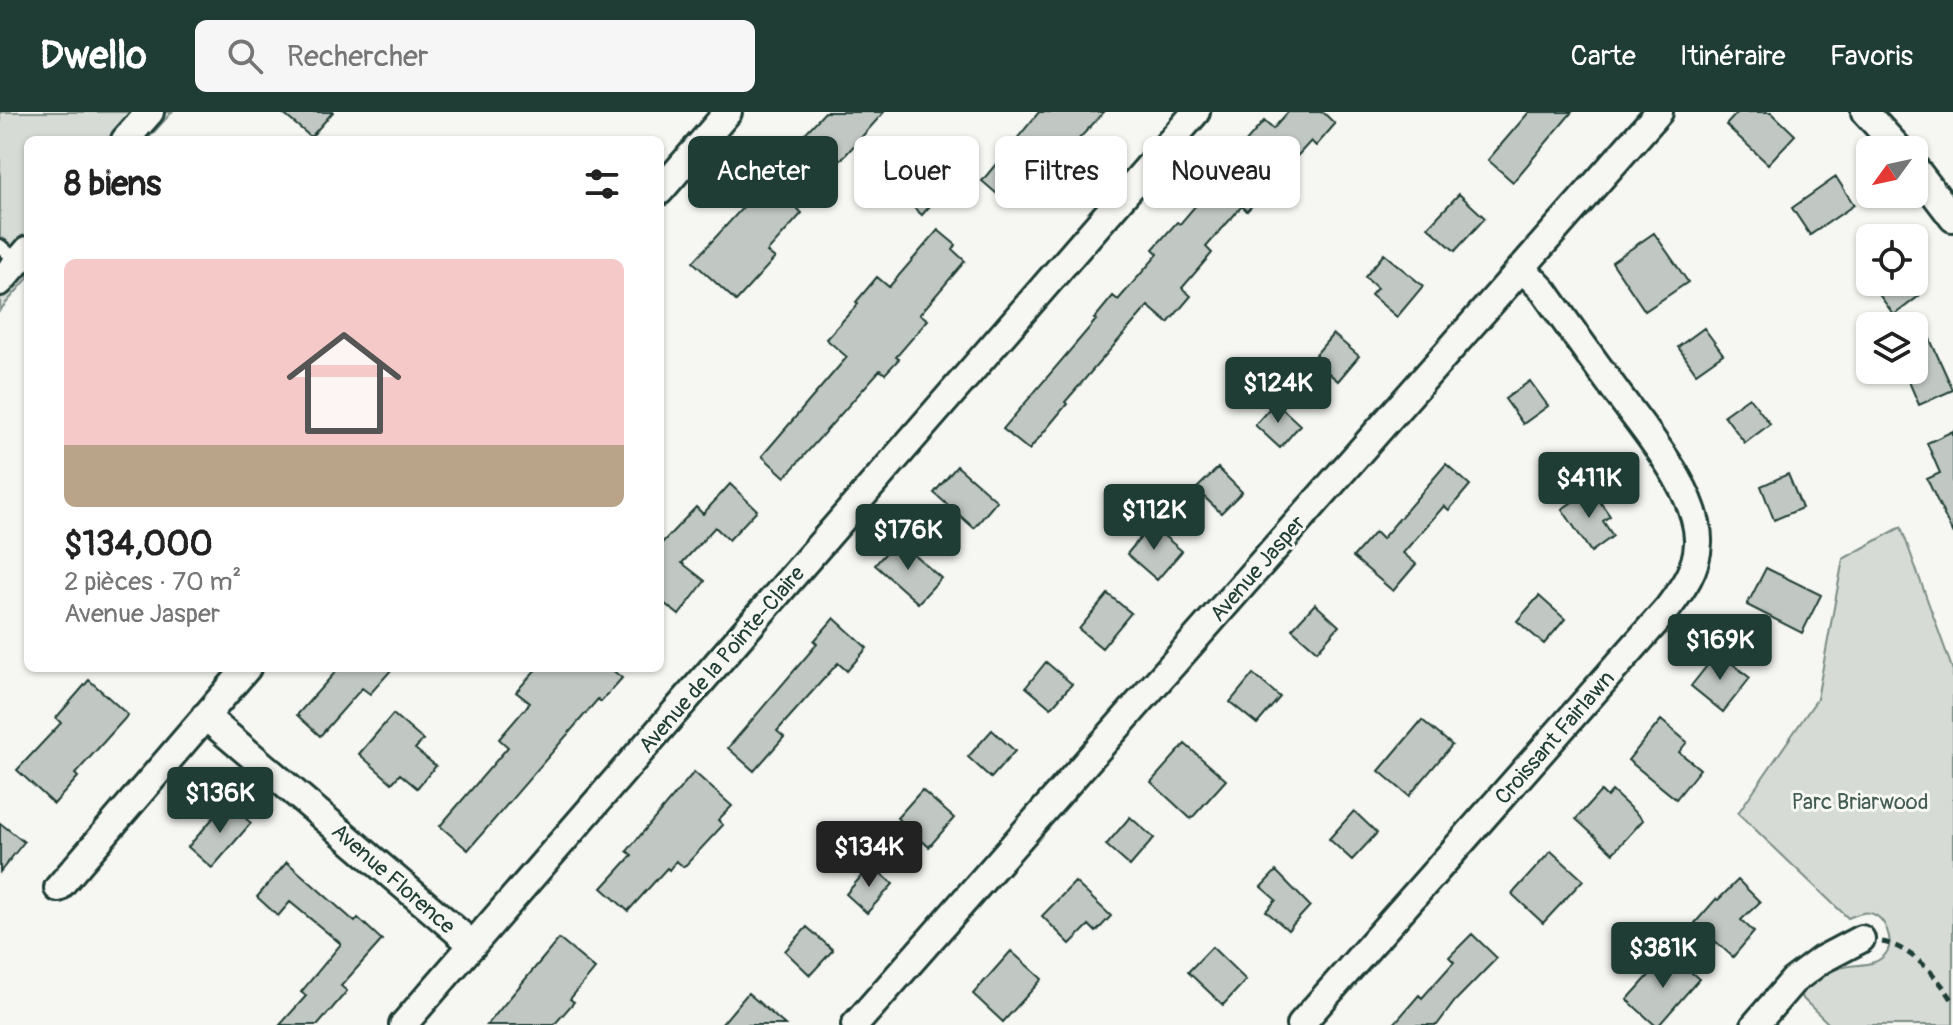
<!DOCTYPE html>
<html lang="fr">
<head>
<meta charset="utf-8">
<style>
	body { margin:0; font-family:Pangolin,sans-serif; background:#f6f6f6; color:#222; height:100vh; display:flex; flex-direction:column; font-size:30px; white-space:nowrap }
	* { box-sizing:border-box; margin:0 }
	p { font-size:26px; color:#767676 }
	.icon { flex:none; width:44px; height:44px; fill:none; stroke:currentColor; stroke-width:2; stroke-linecap:round; stroke-linejoin:round }
	.map { position:relative; flex:1; overflow:hidden }
	.panel { position:absolute; left:24px; top:24px; width:640px; height:536px; display:flex; flex-direction:column; background:#fff; border-radius:12px; box-shadow:0 2px 6px #0004 }
	.panel>* { flex:none }
	.top-card { position:absolute; left:688px; top:24px; width:760px; height:72px; display:flex; gap:16px }
	.needle { width:52px; rotate:237deg }
	.tools { position:absolute; left:1856px; top:24px; display:grid; gap:16px }
	.tools a { display:grid; place-items:center; width:72px; height:72px; border-radius:12px; background:#fff; box-shadow:0 2px 6px #0004; font-size:40px }
	.price { position:absolute; translate:-50% -68px; padding:0 18px; border-radius:8px; background:#1f3d34; color:#fff; font-size:26px; line-height:52px; filter:drop-shadow(0 2px 4px #0008) }
	.price::after { content:''; position:absolute; left:50%; top:48px; width:24px; height:18px; margin-left:-12px; background:inherit; clip-path:polygon(0 0,100% 0,50% 100%) }
	.price.on { background:#222; color:#fff }
	ul { padding:0; list-style:none }
	li { display:grid; align-content:center; gap:16px; height:424px; padding:0 40px }
	li span { display:grid; place-items:center; height:248px; border-radius:12px; color:#555 }
	li>.icon { margin-inline-start:auto }
	span .icon { width:144px; height:144px; fill:#fffc; stroke-width:1 }
	li b { font-size:34px }
	h2 { display:flex; justify-content:space-between; align-items:center; height:96px; padding:0 40px; font-size:34px }
	.pill { padding:0 28px; border-radius:12px; background:#fff; box-shadow:0 2px 6px #0004; font-size:28px; line-height:72px }
	.pill.on { background:#1f3d34; color:#fff }
	header { display:flex; align-items:center; gap:48px; box-sizing:border-box; height:112px; padding:0 40px; background:#1f3d34; color:#fff }
	header strong { font-size:38px }
	nav { display:flex; gap:44px; margin-inline-start:auto; font-size:28px }
	.search { width:560px; height:72px; background:#f6f6f6; display:flex; align-items:center; gap:20px; box-sizing:border-box; padding:0 28px; border-radius:12px; color:#767676; font-size:30px }
	.map>svg:first-child { display:block }
</style>
</head>
<body>
<header>
<strong>Dwello</strong>
<div class="search"><svg class="icon" aria-label="search" viewBox="0 0 24 24"><circle cx="10" cy="10" r="6"/><path d="M15 15l6 6"/></svg>Rechercher</div>
<nav><a>Carte</a><a>Itinéraire</a><a>Favoris</a></nav>
</header>
<div class="map">
<svg width="1953" height="913" viewBox="0 0 1953 913">
	<rect width="100%" height="100%" fill="#f6f6f2"/>
	<filter id="ink" filterUnits="userSpaceOnUse"><feTurbulence type="fractalNoise" baseFrequency=".0125" numOctaves="2"/><feDisplacementMap in="SourceGraphic" scale="16" xChannelSelector="R" yChannelSelector="G"/><feConvolveMatrix kernelMatrix="1 2 1 2 8 2 1 2 1" color-interpolation-filters="sRGB"/></filter>
	<g filter="url(#ink)">
		<!-- green -->
		<path fill="#d6dbd6" stroke="#7a8c85" stroke-width="2" d="M0 0H172L147 28H28V166L0 198Z
			M1901 415 1953 559V913H1830L1798 882C1810 870 1823 860 1840 856 1856 851 1877 856 1887 840 1894 829 1885 806 1873 802 1865 798 1856 803 1848 806L1738 701 1817 587 1843 447Z"/>
		<!-- building -->
		<path fill="#c1c8c3" stroke="#1f3d34" stroke-width="2" d="M281 0H333L311 25Z
			M825 0H884L841 48 833 40 788 88 802 101 767 140 775 146 736 189 693 150 746 92 742 89Z
			M1039 0H1104L1023 87 1020 84 1011 94 982 69Z
			M1288 0H1323L1335 12 1316 34 1311 29 1247 99 1242 94 1206 135 1212 141 1182 176 1191 184 1168 211 1148 194 1065 290 1067 292 1029 338 1003 317 1096 208 1094 207 1113 184 1118 188 1158 142 1153 137 1177 110 1180 112 1207 80 1212 85 1254 40 1244 32 1264 9 1273 17Z
			M1529 0H1572L1513 70 1488 48Z
			M1738 0H1771L1795 23 1768 52 1726 13Z
			M1836 65 1854 93 1810 123 1792 96Z
			M916 69 936 87 922 103 902 85Z
			M1459 82 1485 106 1455 139 1428 115Z
			M938 118 956 133 953 138 965 149 920 202 928 208 896 245 899 247 885 262 880 258 785 365 762 344 847 245 826 227 858 192 856 190 877 165 889 175Z
			M1654 121 1688 170 1645 199 1612 150Z
			M1384 142 1423 174 1397 205 1371 183 1377 176 1365 165Z
			M1870 170H1908L1919 184 1894 203Z
			M1704 216 1723 242 1696 261 1678 235Z
			M1333 222 1359 244 1338 269 1312 247Z
			M1929 225 1953 278 1919 293 1904 258H1914V232Z
			M1530 269 1548 294 1523 312 1505 287Z
			M1749 285 1770 312 1745 331 1724 303Z
			M1275 290 1300 313 1280 336 1255 313Z
			M1953 319V422L1927 367 1940 361 1927 331Z
			M1446 352 1470 373 1449 398 1444 394 1403 441 1416 452 1393 479 1353 445 1375 420 1382 427Z
			M957 354 997 389 974 416 934 381Z
			M1218 356 1242 380 1221 401 1196 377Z
			M1788 362 1802 396 1774 408 1761 374Z
			M730 372 757 398 729 428 715 415 682 451 705 469 679 503 660 488V433L696 395 703 402Z
			M1591 377 1610 404 1603 409 1613 424 1591 440 1562 397Z
			M1151 413 1182 439 1157 468 1127 442Z
			M897 428 941 466 918 491 875 453Z
			M1766 456 1821 483 1802 521 1747 493Z
			M1108 482 1131 501 1102 536 1079 517Z
			M1539 484 1565 507 1544 532 1517 509Z
			M1315 492 1339 514 1317 539 1292 517Z
			M834 506 867 536 847 559 838 551 777 619 784 625 754 659 728 636 817 532 814 529Z
			M1718 540 1750 566 1723 600 1691 574Z
			M1046 550 1072 572 1051 596 1026 575Z
			M339 556H393L370 582 362 576 320 624 297 603Z
			M537 556H610L622 566 601 590 598 587 468 738 440 714 508 635 499 627 530 591 516 580Z
			M1253 562 1280 585 1257 612 1230 590Z
			M89 568 128 603 75 662 78 665 54 692 17 658 61 611 56 606Z
			M393 602 423 628 415 637 436 654 417 676 400 662 392 671 359 642Z
			M1422 608 1452 633 1409 684 1379 659Z
			M1661 608 1687 630 1679 640 1700 657 1676 687 1628 648Z
			M992 618 1015 639 991 666 968 645Z
			M1185 632 1226 668 1191 707 1151 670Z
			M694 660 732 694 718 708 723 713 684 755 676 749 669 758 667 756 628 799 602 776 632 743 627 739Z
			M922 678 954 706 929 735 897 706Z
			M1601 679 1607 685 1612 679 1643 708 1613 741 1576 707Z
			M227 690 251 711 212 756 188 735Z
			M1354 699 1377 721 1352 748 1329 727Z
			M1130 705 1154 726 1130 754 1106 733Z
			M0 711 24 730 0 760Z
			M1551 739 1583 768 1543 811 1512 782Z
			M287 750 355 810 358 806 382 828 341 874 347 879 318 913H280L306 884 301 880 341 832 290 790 278 804 257 785Z
			M871 753 893 772 867 801 846 782Z
			M1276 759 1310 794 1288 818 1266 799 1276 788 1261 775Z
			M1738 768 1760 790 1741 808 1754 820 1733 845 1695 811 1716 787 1718 788Z
			M1075 770 1111 804 1096 820 1089 813 1070 832 1042 804Z
			M807 815 833 838 810 863 785 839Z
			M1472 822 1497 846 1455 889 1437 913H1393L1419 883 1422 886 1454 850 1449 845Z
			M559 827 595 857 570 887 574 890 554 913H487Z
			M1212 835 1246 868 1223 893 1188 860Z
			M1011 839 1042 867 1003 910 973 882Z
			M1669 841 1699 867 1659 913H1655L1627 888Z
			M748 881 785 913H721Z"/>
		<g fill="none" stroke-linecap="round" stroke-linejoin="round">
			<!-- service casing -->
			<g stroke="#1f3d34" stroke-width="18">
				<path id="service" d="M0 134 18 150"/>
			</g>
			<!-- minor casing -->
			<g stroke="#1f3d34" stroke-width="32">
				<path id="minor" d="M1865 0 1900 38
					M125 28 150 0
					M1914 55 1953 106
					M660 79 728 0
					M0 170 28 138
					M205 604 473 833
					M58 776 247 556
					M403 913 1196 0
					M855 913 1659 0
					M1300 913 1668 496C1683 476 1697 457 1698 431 1700 381 1643 317 1615 278 1591 245 1567 212 1544 179L1522 156
					M1755 913 1793 869 1821 848 1861 827"/>
			</g>
			<!-- path -->
			<path stroke="#1f3d34" stroke-width="5" stroke-dasharray="8 6" stroke-linecap="butt" d="M1882 830C1911 835 1938 865 1953 889"/>
			<!-- service -->
			<use href="#service" stroke="#f6f6f2" stroke-width="12"/>
			<!-- minor -->
			<use href="#minor" stroke="#f6f6f2" stroke-width="26"/>
		</g>
	</g>
	<g text-anchor="middle" stroke-width="6" stroke-linejoin="round" paint-order="stroke">
		<!-- street labels -->
		<g font-size="22" fill="#1f3d34" stroke="#f6f6f2">
			<text transform="translate(1257 456) rotate(-49)" y="8">Avenue Jasper</text>
			<text transform="translate(721 547) rotate(-49)" y="8">Avenue de la Pointe-Claire</text>
			<text transform="translate(1554 625) rotate(-49)" y="8">Croissant Fairlawn</text>
			<text transform="translate(394 766) rotate(41)" y="8">Avenue Florence</text>
		</g>
		<!-- park labels -->
		<g font-size="22" fill="#445d54" stroke="#f6f6f2">
			<text x="1860" y="697">Parc Briarwood</text>
		</g>
	</g>
</svg>
<div class="tools">
<a><svg class="needle" viewBox="-14 -14 28 28"><path d="M0-13l5 13h-10z" fill="#e53935"/><path d="M0 13l5-13h-10z" fill="#767676"/></svg></a>
<a><svg class="icon" aria-label="locate" viewBox="0 0 24 24"><circle cx="12" cy="12" r="6"/><path d="M12 2v4M12 18v4M2 12h4M18 12h4"/></svg></a>
<a><svg class="icon" aria-label="layers" viewBox="0 0 24 24"><path d="M12 4l9 5-9 5-9-5zM3 14l9 5 9-5"/></svg></a>
</div>
<b class="price" style="left:1278px;top:313px">$124K</b>
<b class="price" style="left:1589px;top:408px">$411K</b>
<b class="price" style="left:1154px;top:440px">$112K</b>
<b class="price" style="left:908px;top:460px">$176K</b>
<b class="price" style="left:1720px;top:570px">$169K</b>
<b class="price" style="left:220px;top:723px">$136K</b>
<b class="price on" style="left:869px;top:777px">$134K</b>
<b class="price" style="left:1663px;top:878px">$381K</b>
<div class="top-card">
<a class="pill on">Acheter</a>
<a class="pill">Louer</a>
<a class="pill">Filtres</a>
<a class="pill">Nouveau</a>
</div>
<section class="panel">
<h2>8 biens<svg class="icon" aria-label="filters" viewBox="0 0 24 24"><path d="M4 7h16M4 17h16"/><circle cx="9" cy="7" r="2"/><circle cx="15" cy="17" r="2"/></svg></h2>
<ul>
<li><span style="background:linear-gradient(#f6c9c9 75%,#b9a48a 0)"><svg class="icon" aria-label="home" viewBox="0 0 24 24"><path d="M3 11l9-7 9 7M6 9v11h12V9"/></svg></span><div><b>$134,000</b><p>2 pièces · 70 m²</p><p>Avenue Jasper</p></div></li>
</ul>
</section>
</div>
</body>
</html>
